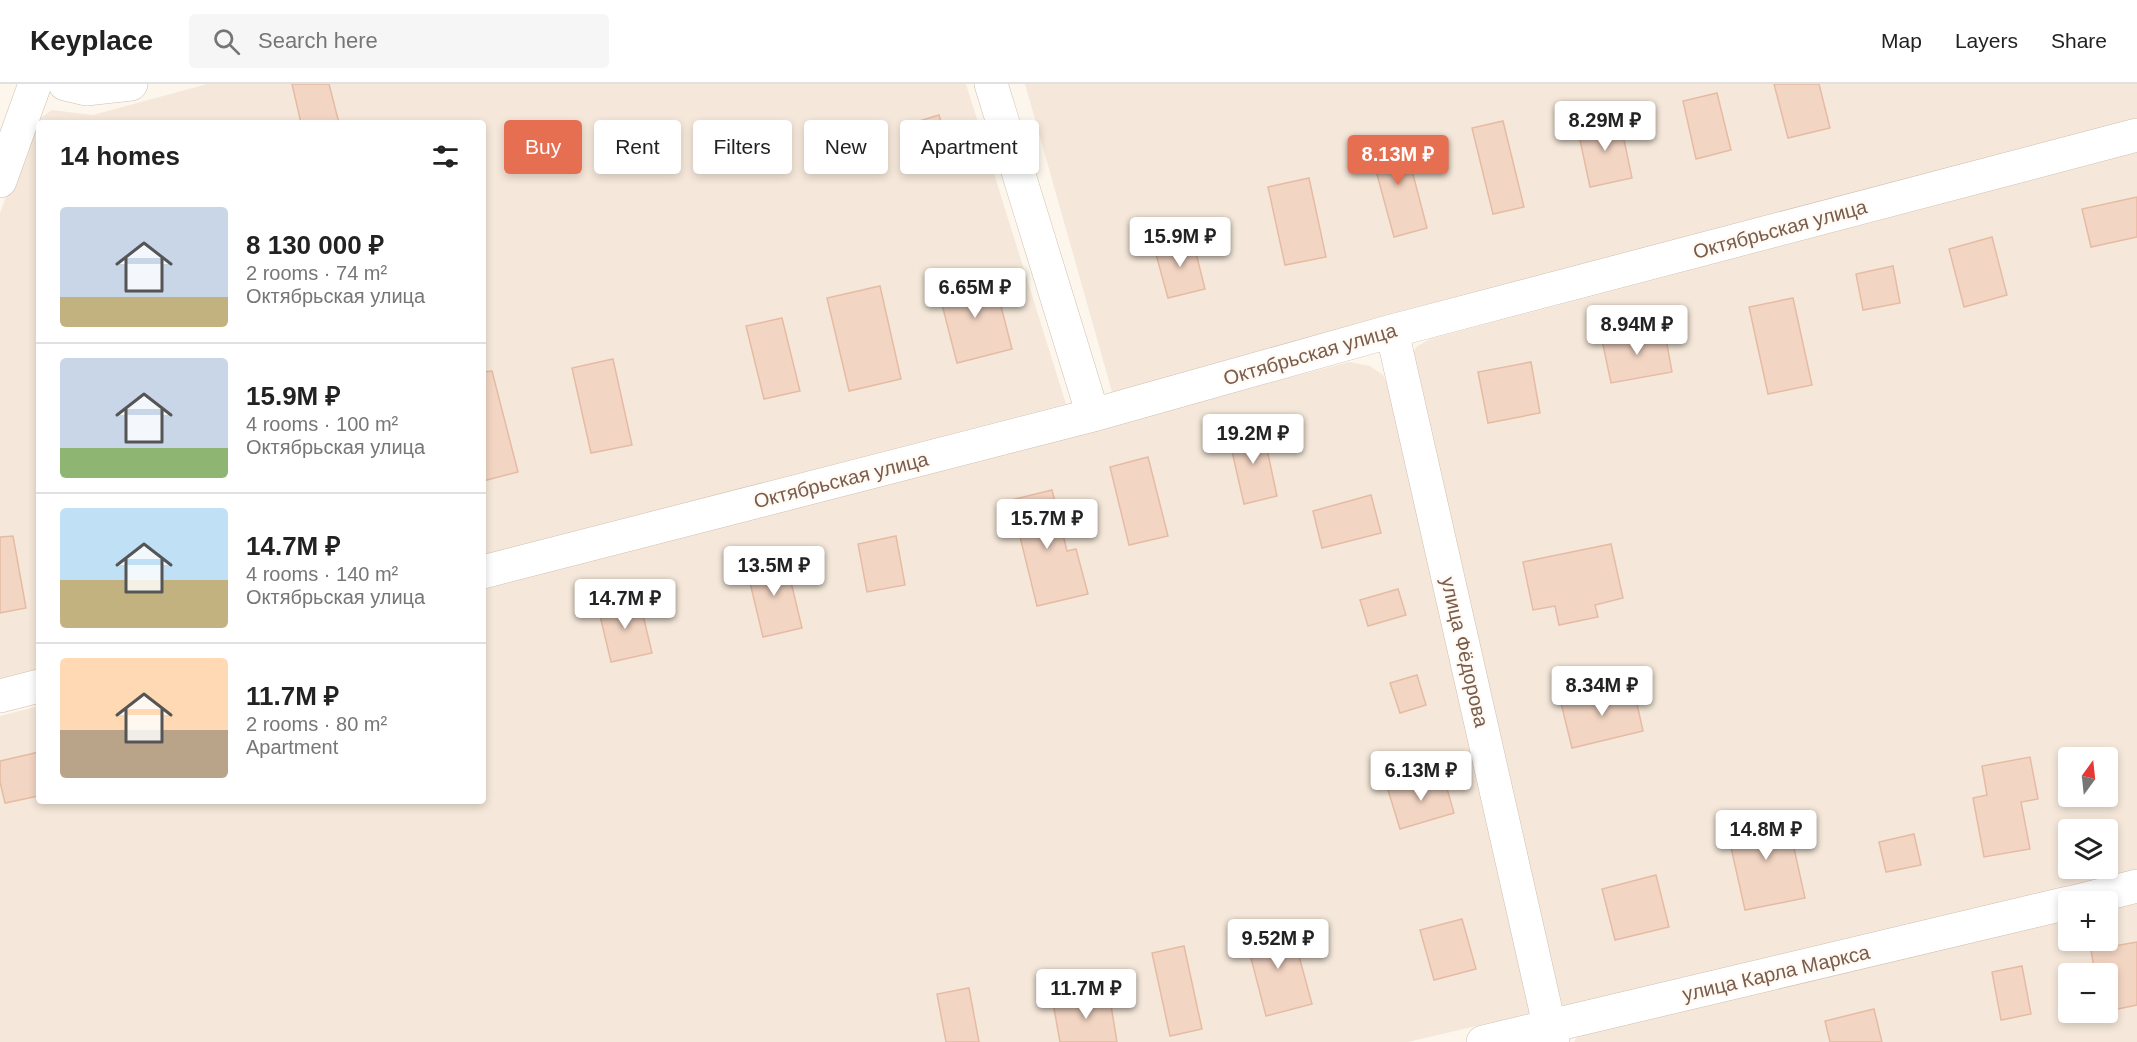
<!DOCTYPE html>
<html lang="en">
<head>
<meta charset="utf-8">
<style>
	body { margin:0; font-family:Helvetica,sans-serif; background:#f6f6f6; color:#222; height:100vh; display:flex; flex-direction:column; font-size:22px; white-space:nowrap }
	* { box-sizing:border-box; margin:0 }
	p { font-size:20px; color:#767676 }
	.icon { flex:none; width:33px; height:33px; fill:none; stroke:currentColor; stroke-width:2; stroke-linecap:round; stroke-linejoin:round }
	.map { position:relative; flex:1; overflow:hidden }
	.sheet { position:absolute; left:36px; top:36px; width:450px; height:684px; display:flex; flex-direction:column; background:#fff; border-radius:6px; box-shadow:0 3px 9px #0003 }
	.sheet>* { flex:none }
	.hud { position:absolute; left:504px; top:36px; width:570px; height:54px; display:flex; gap:12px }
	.needle { width:39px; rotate:15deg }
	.tools { position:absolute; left:2058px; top:663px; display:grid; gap:12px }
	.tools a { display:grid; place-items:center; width:60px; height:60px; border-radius:6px; background:#fff; box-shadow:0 3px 9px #0003; font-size:30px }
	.price { position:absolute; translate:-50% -51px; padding:0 14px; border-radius:6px; background:#fff; color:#222; font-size:20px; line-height:39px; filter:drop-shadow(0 2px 3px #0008) }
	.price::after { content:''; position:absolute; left:50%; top:36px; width:18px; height:14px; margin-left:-9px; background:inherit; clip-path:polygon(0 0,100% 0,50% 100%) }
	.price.selected { background:#e76f51; color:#fff }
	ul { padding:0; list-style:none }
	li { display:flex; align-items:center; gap:18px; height:150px; padding:0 24px }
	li+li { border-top:2px solid #e0e0e0 }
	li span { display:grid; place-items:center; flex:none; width:168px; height:120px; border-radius:6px; color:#555 }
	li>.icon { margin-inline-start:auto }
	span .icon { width:72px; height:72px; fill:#fffc; stroke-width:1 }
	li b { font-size:26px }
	h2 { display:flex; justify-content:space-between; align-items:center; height:72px; padding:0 24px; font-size:26px }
	.chip { padding:0 21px; border-radius:6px; background:#fff; box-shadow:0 3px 9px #0003; font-size:21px; line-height:54px }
	.chip.selected { background:#e76f51; color:#fff }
	header { display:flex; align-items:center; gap:36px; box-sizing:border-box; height:84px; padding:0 30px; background:#fff; border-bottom:2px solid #e0e0e0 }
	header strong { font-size:28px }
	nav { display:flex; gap:33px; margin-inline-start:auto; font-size:21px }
	.search { width:420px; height:54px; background:#f6f6f6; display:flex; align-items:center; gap:15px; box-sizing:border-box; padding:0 21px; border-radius:6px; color:#767676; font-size:22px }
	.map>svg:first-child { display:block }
</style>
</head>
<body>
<header>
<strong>Keyplace</strong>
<div class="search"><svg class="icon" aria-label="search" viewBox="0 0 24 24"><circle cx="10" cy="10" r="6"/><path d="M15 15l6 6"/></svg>Search here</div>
<nav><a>Map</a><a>Layers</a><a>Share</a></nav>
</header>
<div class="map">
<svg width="2137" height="958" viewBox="0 0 2137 958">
	<rect width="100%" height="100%" fill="#fdf6ec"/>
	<!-- residential -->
	<path fill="#f5e8da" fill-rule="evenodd" d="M207 0H966L1066 320 483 471V39H39V585L0 595V129L27 56 39 35 52 26 93 31Z
		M1025 0H2137V35L1112 308Z
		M2137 68V790L1560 924 1409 277 1416 263 1430 255ZM2068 674H2108V712H2068ZM2068 746H2108V784H2068Z
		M1349 278 1370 282 1383 291 1393 315 1532 929 1408 958H0V632L39 622V717H483V505Z
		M2137 818V958H1574L1579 950 2068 834V856H2108V825ZM2068 890H2108V928H2068Z"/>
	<!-- building -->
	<path fill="#f3d5c3" stroke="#e6bba3" stroke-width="1.5" d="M292 0H329L339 39H301Z
		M1774 0H1819L1830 44 1788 54Z
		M1717 9 1731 66 1696 75 1683 17Z
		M939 31 952 74 918 84 906 41Z
		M1619 32 1632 94 1590 103 1577 42Z
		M1503 37 1524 123 1493 130 1472 44Z
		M1403 52 1427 144 1394 153 1369 61Z
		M1309 94 1326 173 1285 181 1268 103Z
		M2137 113V153L2091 163 2082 125Z
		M1192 153 1205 205 1168 214 1154 163Z
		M1992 153 2007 211 1964 223 1949 165Z
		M1893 182 1900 219 1863 226 1856 190Z
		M993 191 1012 265 957 279 938 205Z
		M880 202 901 295 849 307 827 214Z
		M1793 214 1812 301 1768 310 1749 223Z
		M782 234 800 307 764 315 746 242Z
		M1664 244 1672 288 1611 299 1602 256Z
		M613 275 632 361 591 369 572 284Z
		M1531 278 1540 329 1488 339 1478 288Z
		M492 287 518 388 483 397V288Z
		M1262 342 1277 412 1244 420 1228 350Z
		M1148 373 1168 452 1129 461 1110 383Z
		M1052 406 1067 467 1076 465 1088 510 1037 522 1011 416Z
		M1371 411 1381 449 1322 464 1313 427Z
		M13 452 26 524 0 529V453Z
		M896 452 905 501 867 508 858 460Z
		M1611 460 1623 514 1595 521 1598 533 1559 541 1555 522 1533 526 1523 478Z
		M785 473 802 544 763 553 746 482Z
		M1398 505 1406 531 1368 542 1360 516Z
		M639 514 652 569 611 578 598 523Z
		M1417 591 1426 621 1400 629 1390 599Z
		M1633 602 1643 647 1572 664 1561 619Z
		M39 668V712L5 719 0 698V677Z
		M2030 673 2038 715 2021 718 2030 765 1984 773 1973 714 1987 711 1982 682Z
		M1443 691 1454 729 1400 745 1388 706Z
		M1786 728 1805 814 1745 826 1726 741Z
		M1914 750 1921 781 1886 788 1879 758Z
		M1656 791 1669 843 1615 856 1602 805Z
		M1462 835 1476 885 1434 896 1420 846Z
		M1290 839 1312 920 1266 932 1245 851Z
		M2137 858V921L2108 927V890H2095L2091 866Z
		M1184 862 1202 945 1170 952 1152 869Z
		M2022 882 2031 930 2001 936 1992 888Z
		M969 904 979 958H946L937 910Z
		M1109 909 1117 958H1060L1053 919Z
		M1874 925 1882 958H1830L1825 937Z"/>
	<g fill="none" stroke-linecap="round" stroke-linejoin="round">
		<!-- minor casing -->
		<g stroke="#d1beb0" stroke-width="34">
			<path id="minor" d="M65 0 86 5 131 0
				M991 0 1093 331
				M0 97 35 0
				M1392 247 1553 958
				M483 488 1093 331 1392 247 2137 51
				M0 612 39 602
				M2074 818 2137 802
				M1483 958 2068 819"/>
		</g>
		<!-- minor -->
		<use href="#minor" stroke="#fff" stroke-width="33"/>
	</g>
	<g text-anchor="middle" stroke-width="4.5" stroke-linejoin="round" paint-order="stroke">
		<!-- street labels -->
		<g font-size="20" fill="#7a5c4d" stroke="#fffaf3">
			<text transform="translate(1780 145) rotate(-15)" y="7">Октябрьская улица</text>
			<text transform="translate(1310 270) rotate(-16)" y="7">Октябрьская улица</text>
			<text transform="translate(841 396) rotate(-14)" y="7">Октябрьская улица</text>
			<text transform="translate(1465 568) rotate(77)" y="7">улица Фёдорова</text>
			<text transform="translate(1776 889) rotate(-13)" y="7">улица Карла Маркса</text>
		</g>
	</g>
</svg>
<div class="tools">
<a><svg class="needle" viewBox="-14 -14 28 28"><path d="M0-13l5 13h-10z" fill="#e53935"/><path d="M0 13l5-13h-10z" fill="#767676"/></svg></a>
<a><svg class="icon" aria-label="layers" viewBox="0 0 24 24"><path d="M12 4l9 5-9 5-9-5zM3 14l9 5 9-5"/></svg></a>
<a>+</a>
<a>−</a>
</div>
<b class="price" style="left:1605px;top:68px">8.29M ₽</b>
<b class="price selected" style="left:1398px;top:102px">8.13M ₽</b>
<b class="price" style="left:1180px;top:184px">15.9M ₽</b>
<b class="price" style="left:975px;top:235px">6.65M ₽</b>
<b class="price" style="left:1637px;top:272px">8.94M ₽</b>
<b class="price" style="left:1253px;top:381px">19.2M ₽</b>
<b class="price" style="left:1047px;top:466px">15.7M ₽</b>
<b class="price" style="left:774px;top:513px">13.5M ₽</b>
<b class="price" style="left:625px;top:546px">14.7M ₽</b>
<b class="price" style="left:1602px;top:633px">8.34M ₽</b>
<b class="price" style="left:1421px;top:718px">6.13M ₽</b>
<b class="price" style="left:1766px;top:777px">14.8M ₽</b>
<b class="price" style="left:1278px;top:886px">9.52M ₽</b>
<b class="price" style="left:1086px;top:936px">11.7M ₽</b>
<div class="hud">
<a class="chip selected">Buy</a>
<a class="chip">Rent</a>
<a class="chip">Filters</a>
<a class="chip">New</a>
<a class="chip">Apartment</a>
</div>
<section class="sheet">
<h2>14 homes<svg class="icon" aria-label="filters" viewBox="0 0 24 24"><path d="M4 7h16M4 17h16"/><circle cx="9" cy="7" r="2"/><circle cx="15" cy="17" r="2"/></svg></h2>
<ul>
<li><span style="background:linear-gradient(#c9d6e8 75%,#c2b280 0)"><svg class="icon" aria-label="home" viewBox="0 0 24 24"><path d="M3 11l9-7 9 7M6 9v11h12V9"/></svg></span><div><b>8 130 000 ₽</b><p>2 rooms · 74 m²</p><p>Октябрьская улица</p></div></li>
<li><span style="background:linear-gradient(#c9d6e8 75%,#8fb573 0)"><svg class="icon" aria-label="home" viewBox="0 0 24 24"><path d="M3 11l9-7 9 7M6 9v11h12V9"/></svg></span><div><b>15.9M ₽</b><p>4 rooms · 100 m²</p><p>Октябрьская улица</p></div></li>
<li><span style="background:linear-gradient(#bfe0f5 60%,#c2b280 0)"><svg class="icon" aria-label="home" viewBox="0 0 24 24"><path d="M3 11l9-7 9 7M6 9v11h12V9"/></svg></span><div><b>14.7M ₽</b><p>4 rooms · 140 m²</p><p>Октябрьская улица</p></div></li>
<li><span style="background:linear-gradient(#ffd9b3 60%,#b9a48a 0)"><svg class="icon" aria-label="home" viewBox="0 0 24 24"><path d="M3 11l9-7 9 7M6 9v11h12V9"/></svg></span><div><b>11.7M ₽</b><p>2 rooms · 80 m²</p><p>Apartment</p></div></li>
</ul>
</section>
</div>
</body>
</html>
